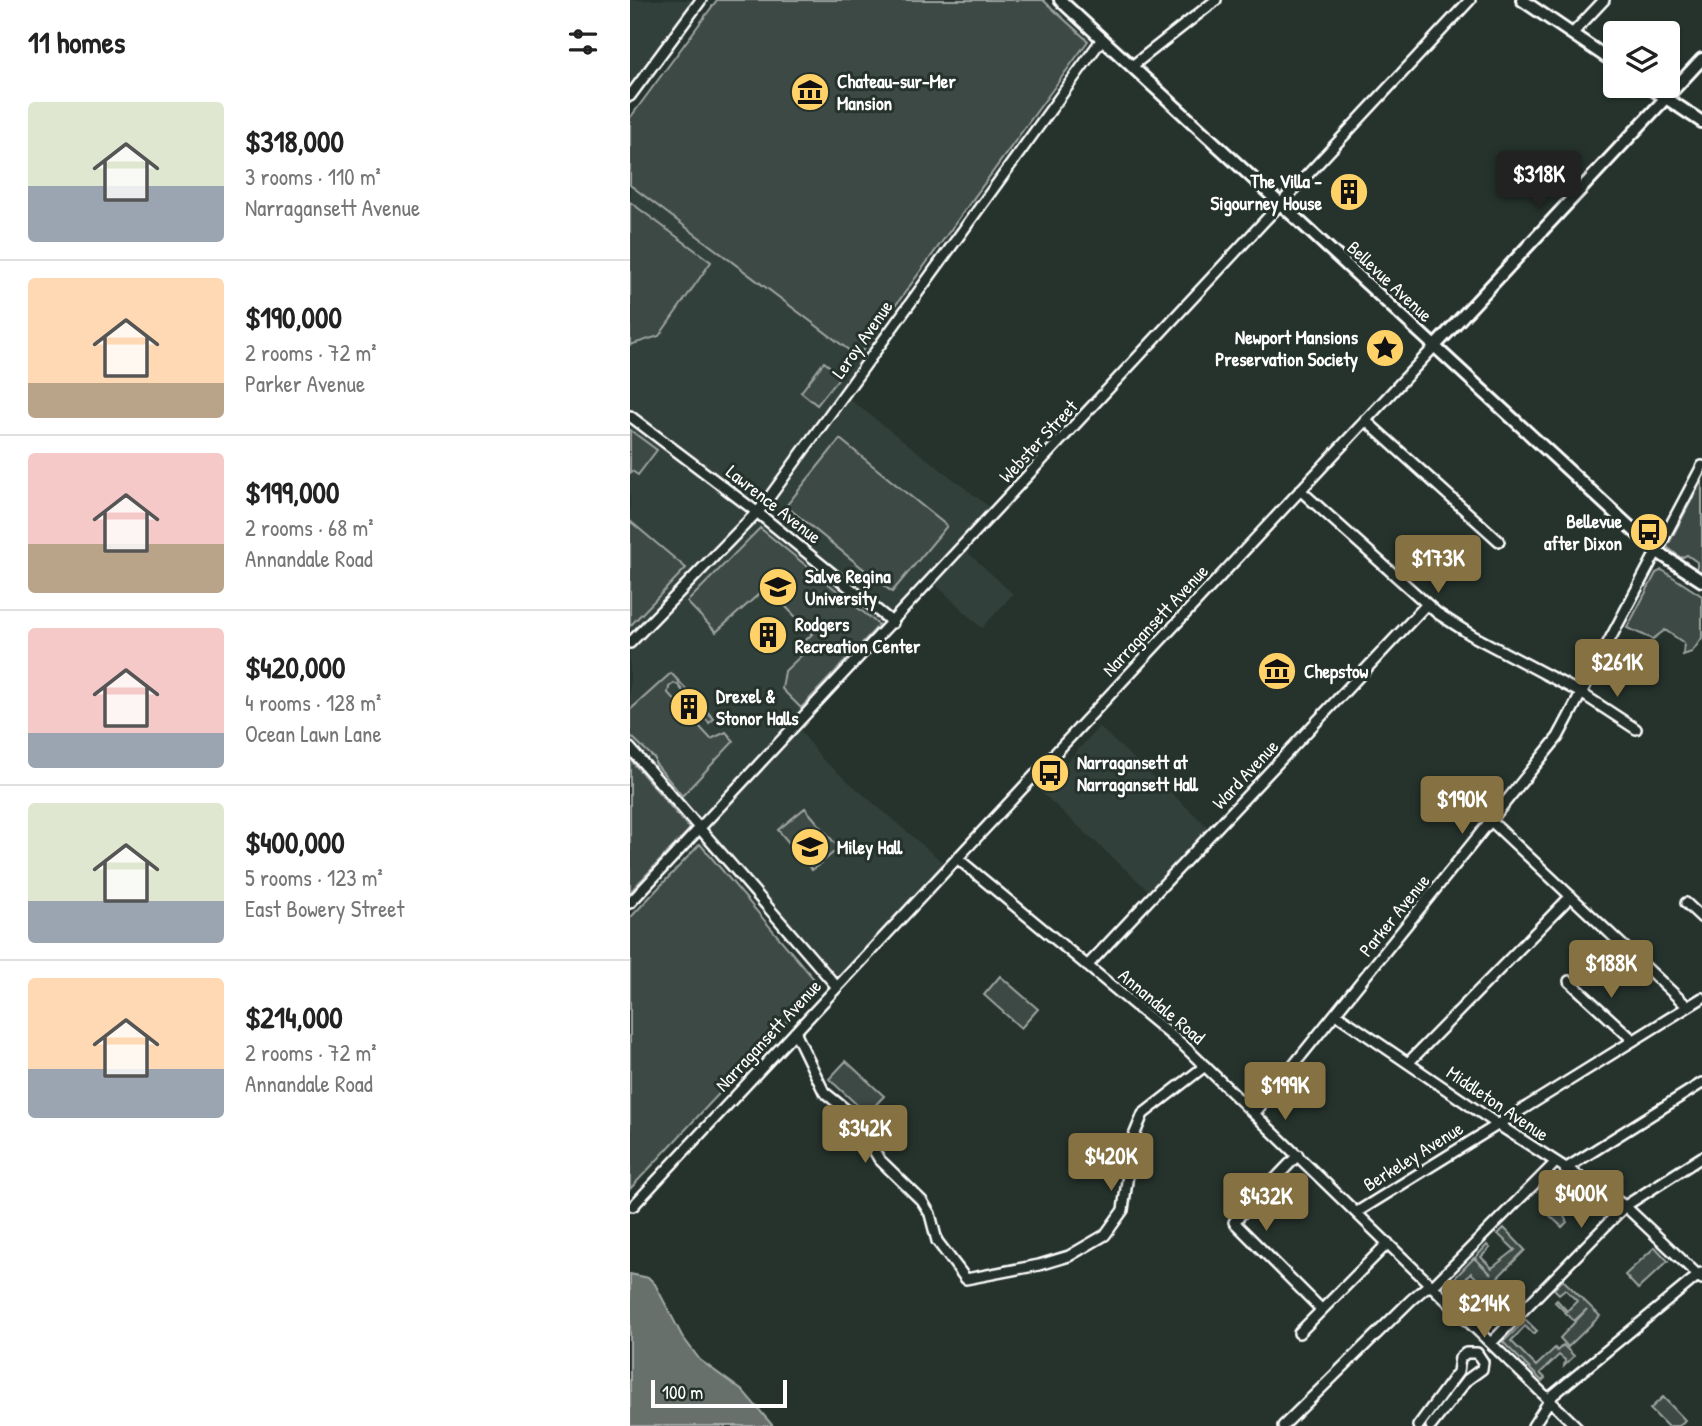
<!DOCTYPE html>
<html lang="en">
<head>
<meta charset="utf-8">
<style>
	body { margin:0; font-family:"Patrick Hand",sans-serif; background:#f2f2f2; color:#222; height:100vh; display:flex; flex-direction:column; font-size:26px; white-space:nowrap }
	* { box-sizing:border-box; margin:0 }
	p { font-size:23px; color:#767676 }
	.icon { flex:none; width:38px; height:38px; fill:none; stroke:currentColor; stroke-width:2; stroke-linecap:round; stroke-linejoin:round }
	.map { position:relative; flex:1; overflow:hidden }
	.details { display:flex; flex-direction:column; background:#fff; width:630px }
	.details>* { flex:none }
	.buttons { position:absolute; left:973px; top:21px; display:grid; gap:14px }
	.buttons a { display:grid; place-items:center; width:77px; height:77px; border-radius:7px; background:#fff; box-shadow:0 2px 5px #0004; font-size:35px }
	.scale { position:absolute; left:21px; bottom:18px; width:136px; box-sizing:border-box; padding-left:7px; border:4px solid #fff; border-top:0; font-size:19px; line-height:24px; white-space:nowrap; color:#fff; -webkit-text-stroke:5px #26332d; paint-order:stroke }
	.price { position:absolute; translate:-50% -60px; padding:0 16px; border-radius:7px; background:#857141; color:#fff; font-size:23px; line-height:46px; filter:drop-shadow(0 2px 4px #0008) }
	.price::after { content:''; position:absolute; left:50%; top:42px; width:21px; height:16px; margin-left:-10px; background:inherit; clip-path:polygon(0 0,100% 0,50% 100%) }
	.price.current { background:#222; color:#fff }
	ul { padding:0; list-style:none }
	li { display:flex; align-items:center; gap:21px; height:175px; padding:0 28px }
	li+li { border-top:2px solid #e0e0e0 }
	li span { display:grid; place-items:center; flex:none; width:196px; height:140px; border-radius:7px; color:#555 }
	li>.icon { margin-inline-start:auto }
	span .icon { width:84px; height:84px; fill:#fffc; stroke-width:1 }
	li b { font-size:30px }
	h2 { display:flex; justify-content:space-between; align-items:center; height:84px; padding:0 28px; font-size:30px }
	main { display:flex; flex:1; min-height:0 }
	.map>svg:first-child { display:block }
</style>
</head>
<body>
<main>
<section class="details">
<h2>11 homes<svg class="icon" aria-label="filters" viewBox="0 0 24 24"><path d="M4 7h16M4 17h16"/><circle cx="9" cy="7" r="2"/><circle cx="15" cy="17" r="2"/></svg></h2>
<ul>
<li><span style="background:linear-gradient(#dfe7d0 60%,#9aa5b1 0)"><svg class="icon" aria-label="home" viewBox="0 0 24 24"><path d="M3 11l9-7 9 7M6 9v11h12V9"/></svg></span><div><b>$318,000</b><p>3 rooms · 110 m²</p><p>Narragansett Avenue</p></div></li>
<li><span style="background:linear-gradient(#ffd9b3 75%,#b9a48a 0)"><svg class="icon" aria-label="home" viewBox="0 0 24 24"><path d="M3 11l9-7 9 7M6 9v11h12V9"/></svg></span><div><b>$190,000</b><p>2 rooms · 72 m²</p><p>Parker Avenue</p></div></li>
<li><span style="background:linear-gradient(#f6c9c9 65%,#b9a48a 0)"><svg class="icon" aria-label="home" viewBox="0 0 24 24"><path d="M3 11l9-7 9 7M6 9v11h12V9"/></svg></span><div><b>$199,000</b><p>2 rooms · 68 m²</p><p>Annandale Road</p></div></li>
<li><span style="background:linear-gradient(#f6c9c9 75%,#9aa5b1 0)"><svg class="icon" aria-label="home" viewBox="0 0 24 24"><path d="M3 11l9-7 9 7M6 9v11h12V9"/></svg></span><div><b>$420,000</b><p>4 rooms · 128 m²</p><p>Ocean Lawn Lane</p></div></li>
<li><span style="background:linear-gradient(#dfe7d0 70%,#9aa5b1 0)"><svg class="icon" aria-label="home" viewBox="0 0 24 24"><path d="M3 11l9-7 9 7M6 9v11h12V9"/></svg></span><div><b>$400,000</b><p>5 rooms · 123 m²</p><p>East Bowery Street</p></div></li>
<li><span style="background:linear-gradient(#ffd9b3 65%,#9aa5b1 0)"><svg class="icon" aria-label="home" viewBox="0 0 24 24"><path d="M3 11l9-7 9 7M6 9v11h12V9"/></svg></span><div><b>$214,000</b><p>2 rooms · 72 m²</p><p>Annandale Road</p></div></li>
</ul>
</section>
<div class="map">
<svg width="1072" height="1426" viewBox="0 0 1072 1426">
	<rect width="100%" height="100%" fill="#26332d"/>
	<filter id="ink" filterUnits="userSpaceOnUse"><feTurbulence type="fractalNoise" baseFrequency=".0143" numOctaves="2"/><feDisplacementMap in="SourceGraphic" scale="14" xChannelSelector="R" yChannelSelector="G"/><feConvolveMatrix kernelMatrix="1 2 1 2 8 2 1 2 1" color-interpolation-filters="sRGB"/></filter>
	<g filter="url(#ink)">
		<!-- built -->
		<path fill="#333f3a" d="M0 0H71L0 96Z
			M0 184 237 363 214 395 366 512 333 548 383 594 352 628 303 582 167 726 192 759 318 867 207 987 70 831 0 903Z
			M469 727 578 827 519 891 410 791Z"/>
		<!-- green -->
		<path fill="#3e4944" stroke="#9ea4a2" stroke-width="2" d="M87 0H413L458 41 228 357 0 185V118Z
			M0 202 81 262 29 336 0 345Z
			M194 362 211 375 187 405 171 392Z
			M0 430 27 450 8 475 2 471 0 473Z
			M210 439 317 526 262 592 156 506Z
			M1072 480V573L1067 570V562L1057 555 1051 558 1037 547Z
			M0 521 56 568 0 626Z
			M130 528 249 625 171 708 152 689 155 671 176 651 171 645 182 634 137 587 86 632 57 602Z
			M1032 570 1072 596V638L1062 652 1053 655 1054 643 1035 630 1023 639 997 628 1026 573Z
			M41 673 84 719 79 723 48 685 44 683 39 687 38 693 81 739 96 732 104 741 52 796 25 763V759L0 735V710Z
			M0 759 60 829 0 892Z
			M175 808 209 848 182 870 148 830Z
			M70 844 184 979 183 993 0 1189V918Z
			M370 976 408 1009 391 1028 354 995Z
			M216 1061 254 1096 237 1114 199 1079Z
			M939 1183 949 1189 940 1201 949 1215 935 1207 931 1211 937 1222 932 1227 915 1211 927 1205 924 1202Z
			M874 1228 895 1250 866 1279 873 1287 845 1317 835 1308 858 1289 841 1273 832 1283 835 1287 825 1298 816 1287 844 1258 861 1274 845 1258 857 1245 860 1248 851 1257 862 1268 885 1250 868 1234Z
			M1025 1247 1038 1261 1008 1289 995 1275Z
			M933 1280 970 1316 938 1347 930 1338 957 1309 944 1321 925 1302 927 1300 937 1311 947 1301 935 1289 929 1294 924 1289Z
			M896 1320 907 1331 903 1334 895 1326 881 1341 906 1366 925 1348 927 1351 933 1345 944 1356 934 1366 935 1360 929 1355 910 1373 915 1378 912 1381 873 1342Z
			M1033 1397 1055 1420 1049 1426H1037L1020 1409Z"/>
		<!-- water -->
		<path fill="#67706c" stroke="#a4a9a7" stroke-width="2" d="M0 1274 19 1278 25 1284 52 1336 70 1360 114 1392 143 1426H0Z"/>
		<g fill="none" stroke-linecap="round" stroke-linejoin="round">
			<!-- minor casing -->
			<g stroke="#fff" stroke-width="14">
				<path id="minor" d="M942 34 974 0
					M502 66 586 0
					M0 96 71 0
					M0 416 128 513 263 623
					M735 420 869 541
					M670 490 807 613 843 636 951 693 1006 729
					M0 643 133 506 472 39
					M0 748 207 987
					M862 822 1058 1007
					M327 858 553 1045 946 1426
					M0 903 840 0
					M1056 903 1072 918
					M457 966 797 604
					M939 981 1003 1040
					M706 1014 867 1124 995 1206 1072 1279
					M165 1032 194 1092 224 1116 249 1159 292 1201 300 1214 307 1241 336 1279 409 1265 439 1256 475 1235 493 1210 503 1138 513 1114 575 1066
					M778 1063 941 896
					M625 1113 928 737 1072 466
					M668 1155 604 1222 692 1310
					M935 1169 1072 1083
					M3 1206 805 346
					M727 1212 1072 998
					M669 1333 758 1243
					M861 1343 995 1206 1072 1157
					M653 1426 781 1300 795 1288 803 1286 926 1162
					M788 1426 828 1372 830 1358 836 1353H847L853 1362 852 1369 837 1380 801 1426
					M903 1426 923 1395 1071 1273"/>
			</g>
			<!-- major casing -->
			<g stroke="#fff" stroke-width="16">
				<path id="major" d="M430 0 1026 551 1072 581
					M892 0 985 63
					M1018 86 1072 122
					M805 346 1072 59"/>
			</g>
			<!-- minor -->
			<use href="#minor" stroke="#26332d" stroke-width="9"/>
			<!-- major -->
			<use href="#major" stroke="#26332d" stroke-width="10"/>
		</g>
	</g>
	<!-- icons -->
	<defs>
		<g id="museum-disc" transform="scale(2.0125)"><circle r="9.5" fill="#ffd166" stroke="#26332d"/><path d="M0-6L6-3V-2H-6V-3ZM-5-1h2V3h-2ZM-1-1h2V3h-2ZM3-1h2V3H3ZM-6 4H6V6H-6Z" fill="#111"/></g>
		<g id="building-disc" transform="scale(2.0125)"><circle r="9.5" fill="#ffd166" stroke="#26332d"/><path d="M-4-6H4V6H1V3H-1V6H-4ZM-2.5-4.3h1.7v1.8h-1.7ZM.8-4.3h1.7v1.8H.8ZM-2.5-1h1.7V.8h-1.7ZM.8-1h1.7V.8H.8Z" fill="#111"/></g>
		<g id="sight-disc" transform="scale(2.0125)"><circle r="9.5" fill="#ffd166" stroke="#26332d"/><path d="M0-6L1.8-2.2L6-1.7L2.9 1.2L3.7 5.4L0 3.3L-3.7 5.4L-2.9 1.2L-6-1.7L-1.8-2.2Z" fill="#111"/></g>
		<g id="bus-disc" transform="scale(2.0125)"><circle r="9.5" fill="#ffd166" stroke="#26332d"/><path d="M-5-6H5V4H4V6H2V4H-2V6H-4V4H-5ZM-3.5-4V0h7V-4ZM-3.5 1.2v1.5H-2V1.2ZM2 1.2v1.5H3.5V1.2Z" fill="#111"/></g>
		<g id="university-disc" transform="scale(2.0125)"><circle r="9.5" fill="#ffd166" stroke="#26332d"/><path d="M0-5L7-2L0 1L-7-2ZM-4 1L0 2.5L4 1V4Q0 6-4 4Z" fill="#111"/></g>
	</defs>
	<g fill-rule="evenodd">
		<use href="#museum-disc" x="180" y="92"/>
		<use href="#building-disc" x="719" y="192"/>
		<use href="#sight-disc" x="755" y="348"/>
		<use href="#bus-disc" x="1019" y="532"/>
		<use href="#university-disc" x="148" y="587"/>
		<use href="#building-disc" x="138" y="635"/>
		<use href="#museum-disc" x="647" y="671"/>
		<use href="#building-disc" x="59" y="707"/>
		<use href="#bus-disc" x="420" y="773"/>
		<use href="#university-disc" x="180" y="847"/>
	</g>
	<g text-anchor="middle" stroke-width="6" stroke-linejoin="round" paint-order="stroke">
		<!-- poi labels -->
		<g font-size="19" font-weight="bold" fill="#fff" stroke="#26332d" text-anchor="start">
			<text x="207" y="88">Chateau-sur-Mer<tspan x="207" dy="22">Mansion</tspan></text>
			<text x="692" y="188" text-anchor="end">The Villa -<tspan x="692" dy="22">Sigourney House</tspan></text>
			<text x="728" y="344" text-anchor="end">Newport Mansions<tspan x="728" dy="22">Preservation Society</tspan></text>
			<text x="992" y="528" text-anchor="end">Bellevue<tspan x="992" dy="22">after Dixon</tspan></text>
			<text x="175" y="583">Salve Regina<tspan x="175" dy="22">University</tspan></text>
			<text x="165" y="631">Rodgers<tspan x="165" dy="22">Recreation Center</tspan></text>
			<text x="674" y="678">Chepstow</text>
			<text x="86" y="703">Drexel &amp;<tspan x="86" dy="22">Stonor Halls</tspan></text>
			<text x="447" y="769">Narragansett at<tspan x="447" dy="22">Narragansett Hall</tspan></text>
			<text x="207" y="854">Miley Hall</text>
		</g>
		<!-- street labels -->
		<g font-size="19" fill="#fff" stroke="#26332d">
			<text transform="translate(760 281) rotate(43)" y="7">Bellevue Avenue</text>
			<text transform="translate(232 339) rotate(-55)" y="7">Leroy Avenue</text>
			<text transform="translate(408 441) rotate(-47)" y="7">Webster Street</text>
			<text transform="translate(144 504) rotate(38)" y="7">Lawrence Avenue</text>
			<text transform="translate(525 620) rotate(-47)" y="7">Narragansett Avenue</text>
			<text transform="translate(615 774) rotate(-47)" y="7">Ward Avenue</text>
			<text transform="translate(764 915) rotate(-51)" y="7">Parker Avenue</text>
			<text transform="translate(532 1006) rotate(40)" y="7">Annandale Road</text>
			<text transform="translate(138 1035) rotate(-47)" y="7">Narragansett Avenue</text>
			<text transform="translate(868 1103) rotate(34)" y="7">Middleton Avenue</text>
			<text transform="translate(783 1156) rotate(-32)" y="7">Berkeley Avenue</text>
		</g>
	</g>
</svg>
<div class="buttons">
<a><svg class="icon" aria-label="layers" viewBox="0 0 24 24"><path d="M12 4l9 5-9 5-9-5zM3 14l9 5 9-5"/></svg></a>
</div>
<div class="scale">100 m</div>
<b class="price current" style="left:909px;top:211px">$318K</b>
<b class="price" style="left:808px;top:595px">$173K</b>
<b class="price" style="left:987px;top:699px">$261K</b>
<b class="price" style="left:832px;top:836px">$190K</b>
<b class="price" style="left:981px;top:1000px">$188K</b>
<b class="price" style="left:655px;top:1122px">$199K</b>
<b class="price" style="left:235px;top:1165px">$342K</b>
<b class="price" style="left:481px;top:1193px">$420K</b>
<b class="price" style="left:951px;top:1230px">$400K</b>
<b class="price" style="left:636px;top:1233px">$432K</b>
<b class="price" style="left:854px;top:1340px">$214K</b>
</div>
</main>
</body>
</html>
